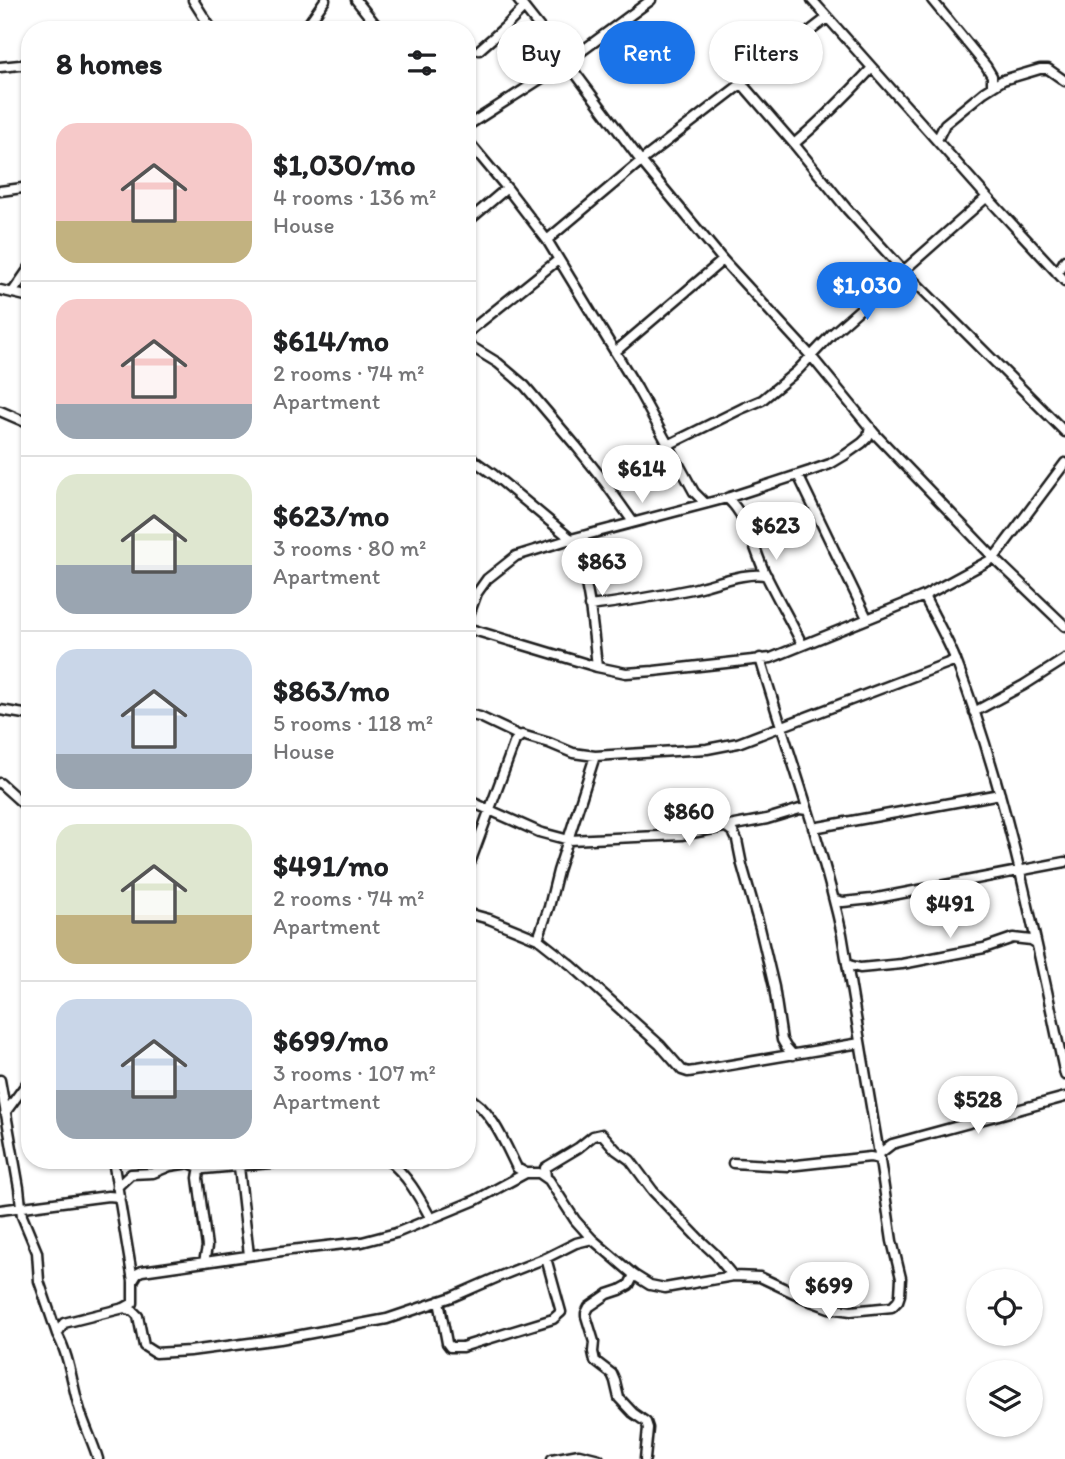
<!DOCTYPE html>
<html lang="en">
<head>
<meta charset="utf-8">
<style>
	body { margin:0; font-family:Itim,sans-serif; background:#f6f6f6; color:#202124; height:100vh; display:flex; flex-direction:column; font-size:26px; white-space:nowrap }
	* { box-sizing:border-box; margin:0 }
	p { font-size:23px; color:#757577 }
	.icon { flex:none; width:38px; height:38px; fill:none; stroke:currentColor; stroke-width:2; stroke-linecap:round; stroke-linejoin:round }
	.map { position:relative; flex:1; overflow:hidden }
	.details { position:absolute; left:21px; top:21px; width:455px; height:1148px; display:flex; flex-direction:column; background:#fff; border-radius:28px; box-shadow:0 2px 5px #0004 }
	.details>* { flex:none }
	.guide { position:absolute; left:497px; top:21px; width:462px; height:63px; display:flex; gap:14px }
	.tools { position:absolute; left:966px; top:1269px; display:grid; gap:14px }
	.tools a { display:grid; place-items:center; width:77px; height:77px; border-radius:50%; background:#fff; box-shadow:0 2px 5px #0004; font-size:35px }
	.price { position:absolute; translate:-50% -60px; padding:0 16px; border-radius:24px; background:#fff; color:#222; font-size:23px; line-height:46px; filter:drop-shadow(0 2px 4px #0008) }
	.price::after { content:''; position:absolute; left:50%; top:42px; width:21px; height:16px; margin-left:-10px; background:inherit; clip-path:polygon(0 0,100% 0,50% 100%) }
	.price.selected { background:#1a73e8; color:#fff }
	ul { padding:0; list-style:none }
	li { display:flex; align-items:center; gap:21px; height:175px; padding:0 35px }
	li+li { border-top:2px solid #e0e0e0 }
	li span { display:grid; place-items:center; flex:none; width:196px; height:140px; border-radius:21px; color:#555 }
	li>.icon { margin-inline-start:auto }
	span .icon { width:84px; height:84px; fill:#fffc; stroke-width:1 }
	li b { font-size:30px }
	h2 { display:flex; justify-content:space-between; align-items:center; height:84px; padding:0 35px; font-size:30px }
	.pill { padding:0 24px; border-radius:32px; background:#fff; box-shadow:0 2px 5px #0004; font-size:24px; line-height:63px }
	.pill.selected { background:#1a73e8; color:#fff }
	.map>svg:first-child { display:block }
</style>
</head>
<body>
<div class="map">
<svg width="1065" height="1459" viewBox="0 0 1065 1459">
	<rect width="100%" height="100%" fill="#fff"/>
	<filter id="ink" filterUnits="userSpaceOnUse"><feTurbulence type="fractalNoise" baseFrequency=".0143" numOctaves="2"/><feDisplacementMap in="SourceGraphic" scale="14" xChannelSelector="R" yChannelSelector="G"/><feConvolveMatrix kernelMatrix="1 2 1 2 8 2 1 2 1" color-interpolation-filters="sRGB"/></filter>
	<g filter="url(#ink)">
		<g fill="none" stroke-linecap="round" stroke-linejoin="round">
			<!-- street casing -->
			<g stroke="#1c1c1c" stroke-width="13">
				<path id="street" d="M193 0 212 30
					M356 0 380 30
					M518 0 567 62 641 161 723 260 811 356 875 434 994 558 1065 626
					M812 0 987 197 1065 281
					M932 0 986 66 992 76V87
					M304 30 325 0
					M479 50 504 28 524 8
					M0 67 30 64
					M742 84 794 144 847 209 903 270 1065 432
					M467 126 567 62 651 0
					M467 140 507 188 547 240 637 388 694 492 705 503
					M937 140 945 124 984 92 1003 80 1040 69H1048L1065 81
					M794 144C822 120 847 95 872 68
					M0 191 30 187
					M467 222 507 188
					M547 240 641 161 827 18
					M1057 273 1065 260
					M0 290 30 297
					M12 293 30 267
					M467 333 558 260
					M467 344 498 363 525 386 576 446 604 481 633 522
					M615 352 723 260
					M0 411 30 424
					M668 445 743 408 762 400 797 371 832 334 987 197
					M467 453 476 462 494 475 571 539C589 573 593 629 597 667
					M467 475 476 462
					M798 475 867 618
					M727 498C748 517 753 546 764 571 776 596 790 620 802 644
					M924 596C935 618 948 640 957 663 1008 796 1035 936 1065 1075
					M589 606C624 602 658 596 692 589 712 585 749 570 767 576
					M467 620 477 593 487 579 516 556 571 539 727 498 810 471 830 464 845 455 862 443 868 437 870 427
					M467 628 597 667 626 673 654 671 771 658 924 596 994 558 1065 463
					M0 710 30 715
					M974 712 1024 685 1065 659
					M467 714 480 717 520 736
					M0 783 30 810
					M467 800 539 832 569 840 681 835 767 819 800 809 807 810
					M726 827 733 832 737 840 742 865 760 928 774 987 782 1040 786 1047 793 1055
					M813 828 1000 794
					M467 871 515 741 522 735 549 743 573 753 595 756 707 749 738 743 956 660
					M835 900 843 902 872 899 1065 862
					M467 913 489 919 538 939 571 965 660 1045 682 1070 688 1072 695 1071 860 1043
					M538 939 549 907 558 871 595 756
					M849 965 860 968 902 964 984 948 1013 938 1031 940 1036 943
					M0 1080 19 1188 22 1216 37 1252 39 1281 57 1334
					M467 1097C491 1108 506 1146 517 1168L526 1173
					M5 1113 30 1079
					M879 1154 892 1144 1065 1097
					M388 1160C408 1176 419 1197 431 1219
					M733 1163 788 1166 870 1157 880 1159
					M239 1167 249 1255
					M203 1169 199 1172 198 1178 207 1247 204 1262
					M546 1177 545 1168 548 1166 578 1148 593 1136 602 1134 616 1150 630 1160 653 1191 701 1241 715 1254 733 1276
					M117 1187 131 1174 153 1173 170 1166 189 1163 204 1169 303 1160
					M0 1210 108 1196 120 1197
					M634 1275 629 1285 620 1290 608 1294 589 1307 586 1313V1316L594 1342 593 1352 595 1361 612 1374 615 1381 619 1398 633 1413 646 1422 648 1428 645 1459
					M133 1281 138 1273 142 1271 282 1251 362 1242 396 1233 476 1200 526 1173H539L549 1180 575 1220 592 1239 634 1275 650 1285 665 1288 733 1276 760 1277 813 1302 829 1308 851 1311 892 1307 898 1301 900 1295 901 1278 892 1241 879 1154 842 934C821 840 787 750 760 658
					M439 1301 447 1343 450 1347H462L553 1319 561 1312 546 1258
					M124 1308 133 1311 138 1316 144 1346 155 1353 190 1351 280 1339 387 1319 452 1297 498 1277 546 1258 576 1243 592 1239
					M98 1459C93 1442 84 1425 79 1407 72 1384 69 1355 57 1334L64 1323 124 1308 133 1303V1281L113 1160
					M552 1459 579 1454 599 1459"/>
			</g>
			<!-- street -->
			<use href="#street" stroke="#fff" stroke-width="8"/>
		</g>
	</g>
</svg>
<div class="tools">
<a><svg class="icon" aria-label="locate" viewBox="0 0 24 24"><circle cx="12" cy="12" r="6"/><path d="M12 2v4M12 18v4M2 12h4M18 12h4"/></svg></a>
<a><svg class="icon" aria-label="layers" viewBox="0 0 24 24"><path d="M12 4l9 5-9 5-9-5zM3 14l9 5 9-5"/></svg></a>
</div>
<b class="price selected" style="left:867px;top:322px">$1,030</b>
<b class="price" style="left:642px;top:505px">$614</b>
<b class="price" style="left:776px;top:562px">$623</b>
<b class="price" style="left:602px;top:598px">$863</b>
<b class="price" style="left:689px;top:848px">$860</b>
<b class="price" style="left:950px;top:940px">$491</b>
<b class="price" style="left:978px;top:1136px">$528</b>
<b class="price" style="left:829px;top:1322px">$699</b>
<div class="guide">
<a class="pill">Buy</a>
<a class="pill selected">Rent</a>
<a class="pill">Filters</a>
</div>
<section class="details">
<h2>8 homes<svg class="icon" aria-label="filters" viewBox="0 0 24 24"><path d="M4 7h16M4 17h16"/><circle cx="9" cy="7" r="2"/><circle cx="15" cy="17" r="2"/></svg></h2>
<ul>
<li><span style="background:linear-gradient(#f6c9c9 70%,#c2b280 0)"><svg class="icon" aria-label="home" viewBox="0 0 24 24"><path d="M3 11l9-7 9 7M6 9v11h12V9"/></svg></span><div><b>$1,030/mo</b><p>4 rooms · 136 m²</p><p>House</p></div></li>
<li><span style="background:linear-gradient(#f6c9c9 75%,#9aa5b1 0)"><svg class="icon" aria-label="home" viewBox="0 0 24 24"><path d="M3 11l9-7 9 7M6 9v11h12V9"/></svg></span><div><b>$614/mo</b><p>2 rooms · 74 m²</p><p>Apartment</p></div></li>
<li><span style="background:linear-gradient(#dfe7d0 65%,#9aa5b1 0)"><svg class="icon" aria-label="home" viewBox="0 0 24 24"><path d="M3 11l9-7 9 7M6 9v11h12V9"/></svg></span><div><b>$623/mo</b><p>3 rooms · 80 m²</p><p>Apartment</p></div></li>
<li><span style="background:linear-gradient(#c9d6e8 75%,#9aa5b1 0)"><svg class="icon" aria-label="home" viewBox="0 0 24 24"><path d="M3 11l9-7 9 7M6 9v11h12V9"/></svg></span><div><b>$863/mo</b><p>5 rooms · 118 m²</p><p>House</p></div></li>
<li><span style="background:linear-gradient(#dfe7d0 65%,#c2b280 0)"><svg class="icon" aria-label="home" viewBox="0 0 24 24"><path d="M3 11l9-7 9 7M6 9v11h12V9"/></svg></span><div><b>$491/mo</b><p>2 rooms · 74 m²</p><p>Apartment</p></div></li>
<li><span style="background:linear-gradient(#c9d6e8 65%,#9aa5b1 0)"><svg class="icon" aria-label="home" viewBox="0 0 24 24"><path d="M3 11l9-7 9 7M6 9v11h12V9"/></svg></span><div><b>$699/mo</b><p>3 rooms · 107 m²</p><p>Apartment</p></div></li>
</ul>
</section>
</div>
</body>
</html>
